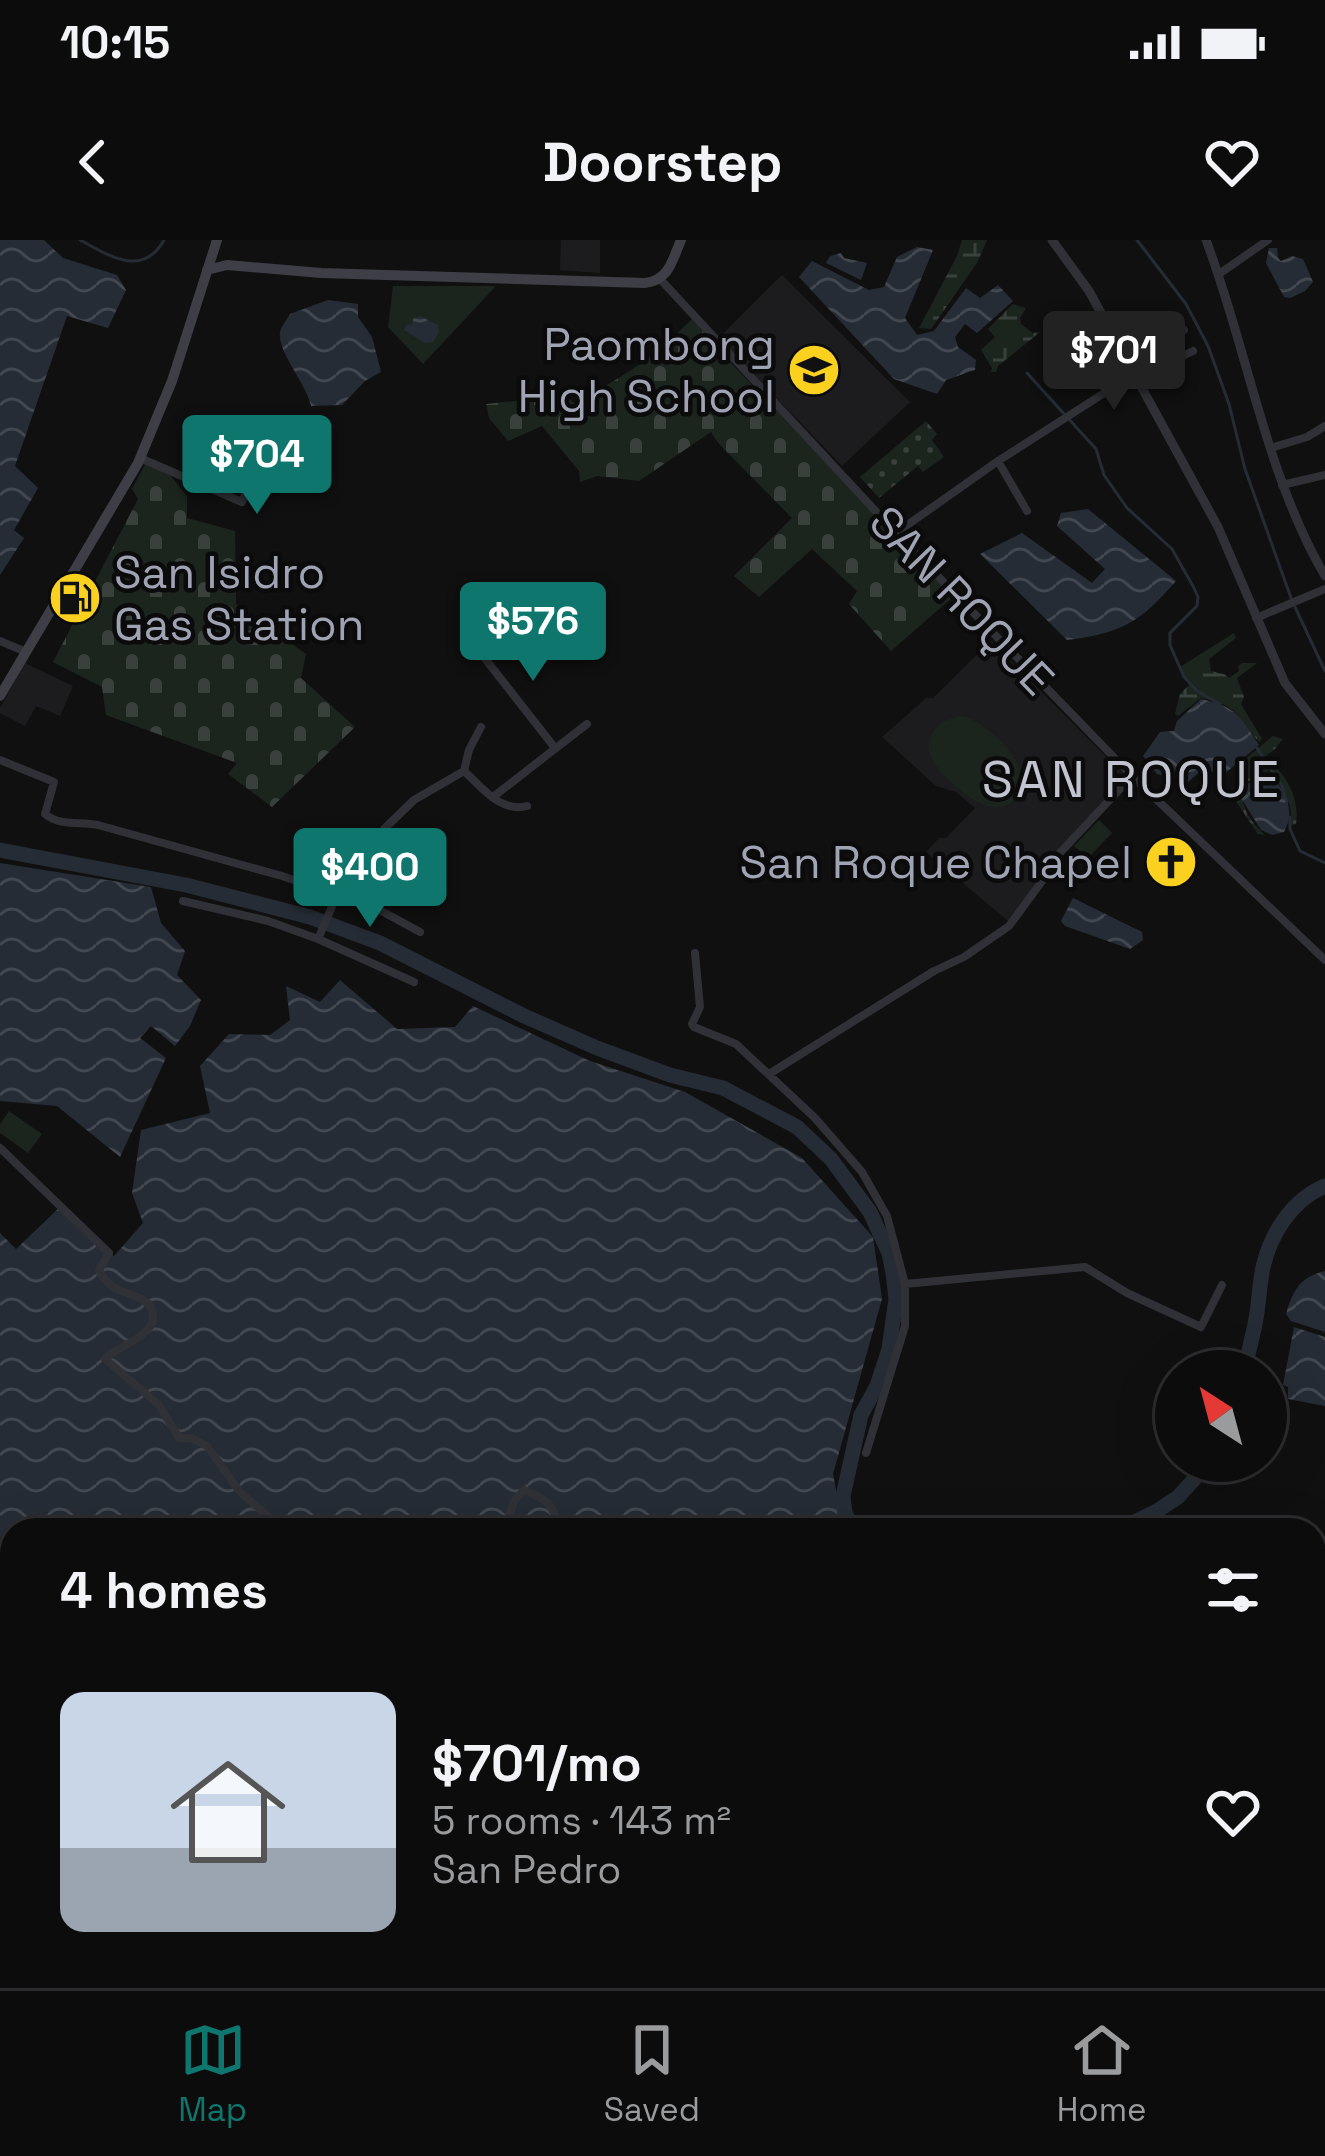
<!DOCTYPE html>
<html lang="en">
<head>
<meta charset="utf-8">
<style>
	body { margin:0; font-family:"Space Grotesk",sans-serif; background:#151516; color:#f1f3f6; height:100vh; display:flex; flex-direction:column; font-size:45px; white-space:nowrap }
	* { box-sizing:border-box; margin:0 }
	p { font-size:39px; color:#9a9b9d }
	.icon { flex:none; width:66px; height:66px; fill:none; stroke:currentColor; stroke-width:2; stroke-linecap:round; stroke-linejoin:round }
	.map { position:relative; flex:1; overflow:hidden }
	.drawer { position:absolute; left:0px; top:1278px; width:1326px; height:471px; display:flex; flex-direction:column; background:#0c0c0d; border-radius:36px 36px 0 0; box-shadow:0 12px 48px #0002,0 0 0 3px #2c2c2e }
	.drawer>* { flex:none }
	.needle { width:78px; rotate:324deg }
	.tools { position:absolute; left:1155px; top:1110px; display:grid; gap:24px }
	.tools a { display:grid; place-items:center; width:132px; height:132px; border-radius:50%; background:#0c0c0d; box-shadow:0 12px 48px #0002,0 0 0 3px #2c2c2e; font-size:60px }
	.price { position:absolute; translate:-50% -102px; padding:0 27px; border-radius:12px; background:#0f766e; color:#fff; font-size:39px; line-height:78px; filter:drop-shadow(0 3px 6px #0008) }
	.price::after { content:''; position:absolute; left:50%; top:72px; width:36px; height:27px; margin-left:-18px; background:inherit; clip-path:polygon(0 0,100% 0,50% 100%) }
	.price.on { background:#222; color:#fff }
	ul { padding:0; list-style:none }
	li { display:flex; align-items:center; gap:36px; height:300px; padding:0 60px }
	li+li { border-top:3px solid #2c2c2e }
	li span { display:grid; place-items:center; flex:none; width:336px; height:240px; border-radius:24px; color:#555 }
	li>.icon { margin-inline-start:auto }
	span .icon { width:144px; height:144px; fill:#fffc; stroke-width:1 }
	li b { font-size:51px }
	h2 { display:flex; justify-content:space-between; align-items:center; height:144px; padding:0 60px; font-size:51px }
	.status { display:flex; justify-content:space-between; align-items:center; height:84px; padding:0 60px; background:#0c0c0d; direction:ltr }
	.status svg { height:33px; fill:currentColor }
	header { display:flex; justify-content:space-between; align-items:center; height:156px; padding:0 60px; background:#0c0c0d; font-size:54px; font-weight:700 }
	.tabs { display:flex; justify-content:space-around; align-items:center; height:168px; border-top:3px solid #2c2c2e; background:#0c0c0d; font-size:33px; color:#9a9b9d }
	.tabs a { display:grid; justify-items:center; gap:6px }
	.tabs .on { color:#0f766e }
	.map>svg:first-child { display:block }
</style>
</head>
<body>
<div class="status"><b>10:15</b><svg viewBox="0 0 49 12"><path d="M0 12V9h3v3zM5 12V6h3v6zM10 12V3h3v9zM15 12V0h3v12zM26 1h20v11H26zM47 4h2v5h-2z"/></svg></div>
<header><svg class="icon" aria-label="back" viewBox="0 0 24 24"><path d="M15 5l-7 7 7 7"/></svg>Doorstep<svg class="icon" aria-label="heart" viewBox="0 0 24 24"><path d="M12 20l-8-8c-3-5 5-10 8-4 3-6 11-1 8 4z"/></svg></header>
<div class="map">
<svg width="1325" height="1748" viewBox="0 0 1325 1748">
	<defs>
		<pattern id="grass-dots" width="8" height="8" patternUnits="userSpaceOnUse" patternTransform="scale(3)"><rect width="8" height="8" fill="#1c241e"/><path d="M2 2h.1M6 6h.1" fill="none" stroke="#3a413c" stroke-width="1.8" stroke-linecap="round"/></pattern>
		<pattern id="wetland-marsh" width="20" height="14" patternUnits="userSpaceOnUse" patternTransform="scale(3)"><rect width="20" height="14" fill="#1c241e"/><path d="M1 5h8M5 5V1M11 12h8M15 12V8" fill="none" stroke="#3a413c"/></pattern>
		<pattern id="cemetery-stones" width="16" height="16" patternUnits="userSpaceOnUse" patternTransform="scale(3)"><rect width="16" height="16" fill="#1c241e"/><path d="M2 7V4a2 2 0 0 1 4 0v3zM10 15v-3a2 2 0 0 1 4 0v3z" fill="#3a413c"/></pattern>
		<pattern id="water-waves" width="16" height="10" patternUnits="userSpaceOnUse" patternTransform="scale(3)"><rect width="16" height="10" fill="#262c35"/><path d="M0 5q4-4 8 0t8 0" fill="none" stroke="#424750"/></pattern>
	</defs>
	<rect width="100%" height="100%" fill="#101011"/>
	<!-- built -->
	<path fill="#1c1c1e" d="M561 0H600V33L560 30Z
		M782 35 910 162 842 226 719 98Z
		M991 401 1127 538 1059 611 1051 615 1048 629 1008 681 926 612 939 598H946L975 568 956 552 936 546 882 497 926 458H933Z
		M25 423 73 446 60 476 36 466 25 486 0 473V468Z"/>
	<!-- grass -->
	<path fill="url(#grass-dots)" d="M926 181 937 194 932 200 944 217 923 232 918 226 879 258 860 237Z"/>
	<!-- wetland -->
	<path fill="url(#wetland-marsh)" d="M962 0H987L977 23 931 89 919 88 957 16Z
		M1013 64 1026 68 1020 78 1021 84 1033 93 1040 92 998 126 996 132H991L992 128 981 110 995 97 988 89Z
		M1234 393 1236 398 1209 419 1211 431 1224 434 1229 438 1239 431 1238 426 1242 423H1257L1237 438 1244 457 1241 464 1262 499 1259 502C1236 476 1239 465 1201 458L1178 476 1175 474 1180 454 1189 445 1180 427Z
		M1273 496 1283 499 1275 509 1264 517C1285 532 1300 557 1296 584L1291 585C1293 561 1284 548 1269 530L1242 545C1239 564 1250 582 1265 595L1258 594 1233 557 1227 552 1247 539 1238 525Z"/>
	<!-- cemetery -->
	<path fill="url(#cemetery-stones)" d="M692 79 730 122 954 356 891 411 849 364 857 351 812 309 759 357 734 336 792 278 719 204 711 192 639 241 597 236 580 242 579 231 542 186 508 201 489 178 486 164 565 156 574 163C624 137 652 119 692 79Z
		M146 223 170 235 187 256V278L235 291 236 364 306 414 301 438 355 487 272 567 228 534 237 523 106 475 102 447 53 422 138 259 132 249Z"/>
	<!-- garden -->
	<path fill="#1c241e" d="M393 46H496L423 124 388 87Z
		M964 476C988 484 1033 524 1020 552 1016 561 1008 566 998 567 979 570 941 537 932 520 920 496 942 477 964 476Z
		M1099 580 1112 593 1088 618 1074 606Z
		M9 871 42 894 28 913 0 893V884Z"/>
	<!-- water -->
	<path fill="url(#water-waves)" d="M0 0H44L63 18 117 35 126 50 108 88 67 76 15 226 38 248 14 290 24 298 0 335Z
		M917 7 933 10 905 78 917 95 934 91 966 48 980 58 998 45 1013 61 977 93 965 84 955 97 958 107 976 120 975 130 946 140 937 154 894 139 799 37 812 21 869 50 884 47 897 17Z
		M1269 8H1277L1278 18 1281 21 1292 16 1303 19 1313 42 1305 51 1290 58 1284 57 1266 23Z
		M841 13 844 18 867 23 861 40 826 23 830 16Z
		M328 60 358 64V77L372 97 381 132 365 141 342 165 311 166C307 144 277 112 280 92 282 85 287 80 290 74Z
		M420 76 438 85 439 92 433 102 425 103 404 90 407 84 412 85 413 79Z
		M1088 269 1176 341C1140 382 1123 393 1067 400L980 314 1022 293 1092 343 1105 329 1057 286 1061 273Z
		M1201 459C1237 467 1240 476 1259 505L1223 535 1203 529 1188 542 1157 534 1143 516 1160 492 1174 491 1177 481Z
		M1268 532C1284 549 1297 569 1284 592L1272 595 1261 590 1241 558 1244 546Z
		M0 623 151 647 161 683 185 711 177 735 201 760 190 786 175 806 151 786 140 798 166 818 120 917 57 866 0 861Z
		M1073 658 1142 692 1143 700 1130 709 1065 686 1061 681Z
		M340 740 397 789 455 787 473 766 590 821 685 852 802 918 873 997 882 1059 833 1234 844 1290H12V1737H563L542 1748H0V993L16 1009 60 967 114 1016 143 983 132 953 141 890 210 873 200 826 229 794 270 795 290 780 286 746 320 762Z
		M1325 1031V1092L1291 1081 1286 1074C1293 1050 1300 1037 1325 1031Z
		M1294 1087 1325 1097V1166L1288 1159V1147L1283 1145Z"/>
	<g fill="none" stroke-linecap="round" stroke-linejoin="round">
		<!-- stream -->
		<path stroke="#262c35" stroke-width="3" d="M80 0C109 16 143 38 164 0
			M1137 0 1186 64 1208 106 1229 164 1245 229 1291 358
			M1027 133 1096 209 1104 235 1127 268 1172 309 1194 348 1198 357 1197 366 1170 393V405L1184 437 1197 451 1220 464
			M1295 367 1325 431
			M1257 508 1282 546 1287 562
			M1290 577V589L1300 611 1325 623
			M850 1290 853 1289"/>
		<!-- river -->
		<path stroke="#262c35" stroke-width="15" d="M0 610 186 645 310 677 380 703 524 776 597 808 670 835 723 848 797 887 831 919 870 972 889 1013 893 1033 896 1059 889 1109 877 1146 861 1175 843 1256 845 1273 854 1290
			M1245 1131C1247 1115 1252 1100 1255 1084 1259 1066 1259 1046 1263 1027 1271 993 1292 960 1325 946
			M1118 1290 1157 1271 1178 1257 1211 1221"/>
		<!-- minor -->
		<path stroke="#303136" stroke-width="8" d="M1219 34 1268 0
			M660 39 896 293 1132 536 1325 720
			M1125 116 1184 90
			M1138 138 1193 111
			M1271 208 1307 197 1325 186
			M140 218 242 262 261 218 216 197
			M998 221 1027 271
			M1282 245 1325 235
			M896 293 998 221 1134 134
			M1256 378 1325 349
			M0 401 26 412
			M476 407 555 508
			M0 520 54 542 45 574C61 587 79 581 98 585L282 636 337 655
			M464 531 469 510 481 487
			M493 557 587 484
			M341 649 420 692
			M183 661 268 681 318 699 414 742
			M318 699 337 655 384 589 414 560 464 531C482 547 500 573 527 566
			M695 713 700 767 692 784 694 787 736 804 815 878 862 932 887 976 905 1044V1086L866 1213
			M769 834 934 731 964 717 1009 686 1048 633 1058 615 1132 536
			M0 908 109 1013 99 1030C112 1058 142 1051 151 1068 164 1095 115 1106 105 1119L159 1165 179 1198H192L207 1206 240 1252 268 1276 274 1290
			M905 1044 1085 1027 1127 1053 1201 1087 1222 1045
			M503 1290 515 1260 524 1250C544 1258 559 1266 555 1290
			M621 1290H635"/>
		<!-- tertiary -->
		<path stroke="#303136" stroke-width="9" d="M1052 0 1089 51 1218 287 1285 443 1325 494
			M1206 0C1248 111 1265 233 1325 336"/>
		<!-- secondary -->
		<path stroke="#3e3f46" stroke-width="10" d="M207 30 227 25 321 33 645 43C669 40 672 21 681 0
			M0 456 138 223 172 141 217 0"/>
	</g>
	<!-- icons -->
	<defs>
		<g id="school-disc" transform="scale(2.7)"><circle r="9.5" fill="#fad11f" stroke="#0b0b0c"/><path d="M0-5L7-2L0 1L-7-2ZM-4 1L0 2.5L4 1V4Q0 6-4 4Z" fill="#111"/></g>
		<g id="fuel-disc" transform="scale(2.7)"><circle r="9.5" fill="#fad11f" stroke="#0b0b0c"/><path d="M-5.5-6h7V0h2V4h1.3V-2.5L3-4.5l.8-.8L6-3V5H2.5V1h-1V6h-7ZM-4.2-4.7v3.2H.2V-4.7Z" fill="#111"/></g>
		<g id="church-disc" transform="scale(2.7)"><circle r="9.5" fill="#fad11f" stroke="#0b0b0c"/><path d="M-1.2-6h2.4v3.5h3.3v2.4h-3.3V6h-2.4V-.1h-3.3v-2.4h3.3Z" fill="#111"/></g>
	</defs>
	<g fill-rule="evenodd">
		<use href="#school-disc" x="814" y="130"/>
		<use href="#fuel-disc" x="75" y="358"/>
		<use href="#church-disc" x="1171" y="622"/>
	</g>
	<g text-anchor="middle" stroke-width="9" stroke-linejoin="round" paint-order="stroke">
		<!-- poi labels -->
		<g font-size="45" fill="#a0a3b3" stroke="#0b0b0c" text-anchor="end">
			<text x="775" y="120">Paombong<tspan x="775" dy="52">High School</tspan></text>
			<text x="114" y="348" text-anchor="start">San Isidro<tspan x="114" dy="52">Gas Station</tspan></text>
			<text x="1132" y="638">San Roque Chapel</text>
		</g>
		<!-- street labels -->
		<g font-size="45" fill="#a0a3b3" stroke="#0b0b0c">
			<text transform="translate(962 360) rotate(46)" y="16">SAN ROQUE</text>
		</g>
		<!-- quarter labels -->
		<g font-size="51" letter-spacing="3" fill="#c1c3cf" stroke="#0b0b0c">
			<text x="1132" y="557">SAN ROQUE</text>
		</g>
	</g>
</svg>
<div class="tools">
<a><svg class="needle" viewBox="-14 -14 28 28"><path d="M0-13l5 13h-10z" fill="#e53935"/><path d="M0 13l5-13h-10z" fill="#9a9b9d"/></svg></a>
</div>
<b class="price on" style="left:1114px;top:173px">$701</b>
<b class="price" style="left:257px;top:277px">$704</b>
<b class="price" style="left:533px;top:444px">$576</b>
<b class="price" style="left:370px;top:690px">$400</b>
<section class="drawer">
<h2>4 homes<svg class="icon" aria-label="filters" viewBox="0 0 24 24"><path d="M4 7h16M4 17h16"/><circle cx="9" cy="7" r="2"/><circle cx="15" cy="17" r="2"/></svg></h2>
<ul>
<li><span style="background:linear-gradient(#c9d6e8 65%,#9aa5b1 0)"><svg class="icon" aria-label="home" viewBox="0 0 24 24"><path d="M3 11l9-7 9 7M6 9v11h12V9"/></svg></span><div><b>$701/mo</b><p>5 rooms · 143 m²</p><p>San Pedro</p></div><svg class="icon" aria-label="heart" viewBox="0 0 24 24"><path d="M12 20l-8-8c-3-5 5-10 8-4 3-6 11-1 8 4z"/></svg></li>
</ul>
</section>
</div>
<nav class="tabs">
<a class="on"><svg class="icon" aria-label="map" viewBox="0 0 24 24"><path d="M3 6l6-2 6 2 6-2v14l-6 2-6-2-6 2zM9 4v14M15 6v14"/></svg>Map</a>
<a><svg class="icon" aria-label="saved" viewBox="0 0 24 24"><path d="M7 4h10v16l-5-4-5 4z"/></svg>Saved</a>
<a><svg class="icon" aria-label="home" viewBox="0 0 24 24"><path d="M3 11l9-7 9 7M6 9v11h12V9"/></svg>Home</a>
</nav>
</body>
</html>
